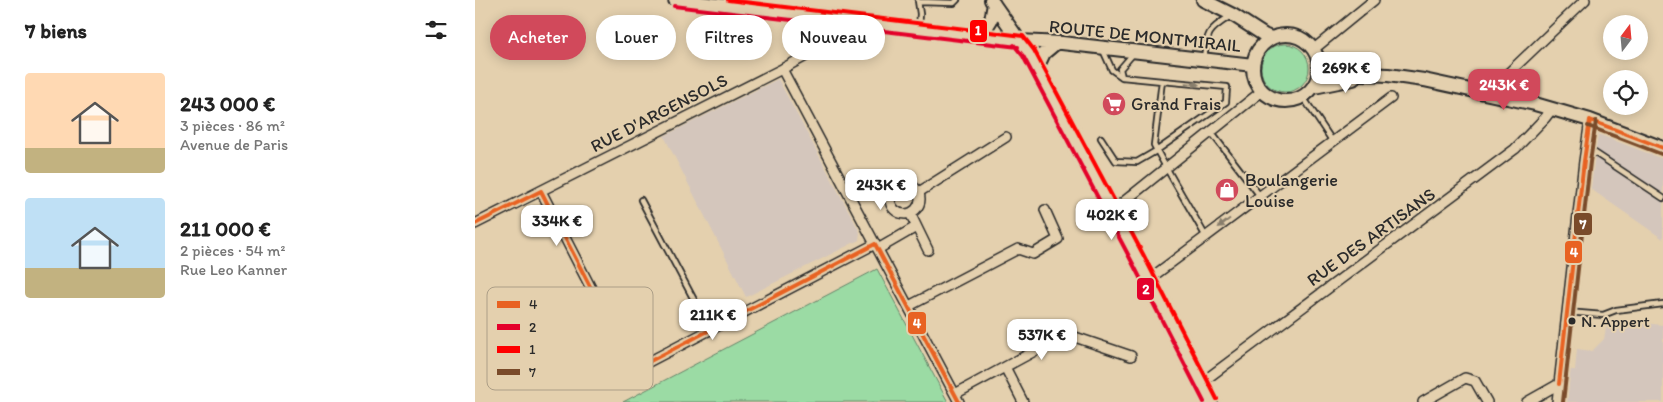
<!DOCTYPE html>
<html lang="fr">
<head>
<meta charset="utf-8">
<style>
	body { margin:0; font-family:Itim,sans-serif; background:#f2f2f2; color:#222; height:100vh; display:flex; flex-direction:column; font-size:19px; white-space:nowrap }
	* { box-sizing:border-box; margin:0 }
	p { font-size:16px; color:#767676 }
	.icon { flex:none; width:28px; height:28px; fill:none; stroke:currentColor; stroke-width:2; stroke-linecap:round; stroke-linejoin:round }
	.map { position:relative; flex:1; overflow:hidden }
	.details { display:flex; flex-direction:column; background:#fff; width:475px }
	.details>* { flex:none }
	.guide { position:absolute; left:15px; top:15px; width:475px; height:45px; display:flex; gap:10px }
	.needle { width:32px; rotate:16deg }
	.controls { position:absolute; left:1128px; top:15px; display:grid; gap:10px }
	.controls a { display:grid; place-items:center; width:45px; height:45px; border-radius:50%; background:#fff; box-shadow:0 2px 12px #0003; font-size:25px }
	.price { position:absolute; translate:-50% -42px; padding:0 11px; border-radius:10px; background:#fff; color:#222; font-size:16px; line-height:32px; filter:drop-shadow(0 1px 2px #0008) }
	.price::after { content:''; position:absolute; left:50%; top:30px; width:15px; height:11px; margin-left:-8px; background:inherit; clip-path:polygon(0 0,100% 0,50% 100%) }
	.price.on { background:#d1495b; color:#fff }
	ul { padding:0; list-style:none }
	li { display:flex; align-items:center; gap:15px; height:125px; padding:0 25px }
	li span { display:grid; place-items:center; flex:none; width:140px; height:100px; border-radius:5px; color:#555 }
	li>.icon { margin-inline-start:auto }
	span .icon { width:60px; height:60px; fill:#fffc; stroke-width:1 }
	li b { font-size:21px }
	h2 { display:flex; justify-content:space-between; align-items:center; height:60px; padding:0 25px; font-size:21px }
	.pill { padding:0 18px; border-radius:22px; background:#fff; box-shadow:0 2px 12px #0003; font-size:18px; line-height:45px }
	.pill.on { background:#d1495b; color:#fff }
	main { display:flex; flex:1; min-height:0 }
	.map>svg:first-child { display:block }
</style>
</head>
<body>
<main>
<section class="details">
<h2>7 biens<svg class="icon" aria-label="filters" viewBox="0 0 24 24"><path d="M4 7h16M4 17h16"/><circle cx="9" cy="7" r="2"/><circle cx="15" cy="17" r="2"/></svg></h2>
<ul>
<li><span style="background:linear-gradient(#ffd9b3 75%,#c2b280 0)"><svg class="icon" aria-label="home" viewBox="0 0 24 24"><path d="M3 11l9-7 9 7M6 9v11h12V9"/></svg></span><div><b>243 000 €</b><p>3 pièces · 86 m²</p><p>Avenue de Paris</p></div></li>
<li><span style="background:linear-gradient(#bfe0f5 70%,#c2b280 0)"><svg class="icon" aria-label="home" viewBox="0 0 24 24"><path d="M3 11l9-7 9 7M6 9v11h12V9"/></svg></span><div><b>211 000 €</b><p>2 pièces · 54 m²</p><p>Rue Leo Kanner</p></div></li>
</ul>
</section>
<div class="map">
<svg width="1188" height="402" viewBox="0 0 1188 402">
	<rect width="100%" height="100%" fill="#e4d0ae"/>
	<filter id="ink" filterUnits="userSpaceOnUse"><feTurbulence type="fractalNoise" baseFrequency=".02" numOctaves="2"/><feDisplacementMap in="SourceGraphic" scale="10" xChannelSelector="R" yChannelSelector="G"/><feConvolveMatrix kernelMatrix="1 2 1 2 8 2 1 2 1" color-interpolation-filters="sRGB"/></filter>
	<g filter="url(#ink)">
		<!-- built -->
		<path fill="#d4c6bc" d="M303 79 385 232 384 240 271 297 189 136Z
			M1114 119 1188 154V239L1110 185Z
			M1138 320 1188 325V402H1092L1095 370H1100L1102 349 1117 351 1129 339 1131 328Z"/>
		<!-- green -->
		<path fill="#9bdba4" stroke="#638368" d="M786 68a24 24 0 1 1 48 0a24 24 0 1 1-48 0Z
			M402 269 473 402H148Z"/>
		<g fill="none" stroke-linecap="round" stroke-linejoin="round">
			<!-- service casing -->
			<g stroke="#2b2b2b" stroke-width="8">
				<path id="service" d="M443 1 445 14 444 28
					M444 2 479 3 482 0
					M628 50 637 70 647 77 645 69 658 54
					M729 58C732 33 733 30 754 17
					M647 77 687 81
					M828 97 858 142
					M736 132 785 196
					M626 138 641 161 662 162 681 151 751 102 752 87 687 81 679 145C695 176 714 206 731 237
					M1111 147 1188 198
					M166 200 235 330
					M1092 312 1128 315 1141 310 1188 304"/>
			</g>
			<!-- minor casing -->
			<g stroke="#2b2b2b" stroke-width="12">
				<path id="minor" d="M839 49 899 0
					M307 69 484 402
					M1015 94 1023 83 1110 0
					M415 199a15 15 0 1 1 30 0a15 15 0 1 1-30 0Z
					M66 191 158 370 400 244
					M444 192 531 137
					M636 212 787 91
					M435 213 453 250
					M0 224 307 69 362 39 368 32 374 21
					M403 249 441 227
					M673 280 916 98
					M434 306 543 249 558 254 583 239 570 210
					M530 367 548 402
					M726 383 1040 149 1070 118 1077 109
					M480 394 591 334 656 356
					M948 402 990 378 1000 381 1012 402
					M1052 402 1084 384
					M1082 402 1109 161 1115 120"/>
			</g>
			<!-- secondary casing -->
			<g stroke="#2b2b2b" stroke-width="16">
				<path id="secondary" d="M200 0 544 41 587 43 778 65
					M516 0 553 53 663 259 736 402
					M728 0 758 15 789 35 796 38
					M778 68a33 33 0 1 1 66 0a33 33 0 1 1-66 0Z
					M506 36 516 20 519 4
					M845 64 857 71 866 73 913 75 949 80 1060 104 1115 120 1188 148
					M561 70 569 53 581 43
					M839 87 878 79"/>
			</g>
			<!-- service -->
			<use href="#service" stroke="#e4d0ae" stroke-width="4.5"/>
			<!-- minor -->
			<use href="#minor" stroke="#e4d0ae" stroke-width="9"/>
			<!-- secondary -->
			<use href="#secondary" stroke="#e4d0ae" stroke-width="12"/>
			<!-- bus-1 casing -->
			<g stroke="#e4d0ae" stroke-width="8">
				<path id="bus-1" d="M1115 120 1188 148
					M66 191 158 370 400 244
					M0 224 66 191
					M400 244 484 402
					M1084 384 1109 161 1115 120"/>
			</g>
			<!-- bus-2 casing -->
			<g stroke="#e4d0ae" stroke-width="8">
				<path id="bus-2" d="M199 6 543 47
					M539 45 548 56 657 262 729 402"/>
			</g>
			<!-- bus-3 casing -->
			<g stroke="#e4d0ae" stroke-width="8">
				<path id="bus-3" d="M253 0 548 36 559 50 669 256 742 399"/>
			</g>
			<!-- bus-4 casing -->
			<g stroke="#e4d0ae" stroke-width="8">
				<path id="bus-4" d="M1113 126 1186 154
					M1088 402 1115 162 1121 121"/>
			</g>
			<!-- bus-1 -->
			<use href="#bus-1" stroke="#e86222" stroke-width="4"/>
			<!-- bus-2 -->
			<use href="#bus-2" stroke="#e4002b" stroke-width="4"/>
			<!-- bus-3 -->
			<use href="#bus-3" stroke="#f00" stroke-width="4"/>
			<!-- bus-4 -->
			<use href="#bus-4" stroke="#7a4b2a" stroke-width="4"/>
		</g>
		<!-- one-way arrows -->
		<defs><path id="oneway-solid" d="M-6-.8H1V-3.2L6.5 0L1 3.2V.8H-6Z" transform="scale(1.25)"/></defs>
		<g fill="#887e6c">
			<use href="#oneway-solid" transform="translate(717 84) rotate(5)"/>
			<use href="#oneway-solid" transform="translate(749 223) rotate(143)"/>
		</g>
	</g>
	<!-- icons -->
	<defs>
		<g id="supermarket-disc" transform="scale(1.25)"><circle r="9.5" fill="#d1495b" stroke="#e4d0ae"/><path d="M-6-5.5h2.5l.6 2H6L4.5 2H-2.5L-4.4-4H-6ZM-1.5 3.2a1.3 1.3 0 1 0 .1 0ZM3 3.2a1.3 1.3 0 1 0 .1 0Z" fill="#fff"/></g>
		<g id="shop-disc" transform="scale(1.25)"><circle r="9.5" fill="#d1495b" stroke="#e4d0ae"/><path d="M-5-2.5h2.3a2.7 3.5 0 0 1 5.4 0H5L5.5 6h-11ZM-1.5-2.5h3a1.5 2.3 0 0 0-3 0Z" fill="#fff"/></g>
	</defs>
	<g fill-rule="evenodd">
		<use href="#supermarket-disc" x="639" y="104"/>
		<use href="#shop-disc" x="752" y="190"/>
	</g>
	<!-- markers -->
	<circle fill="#2b2b2b" stroke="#e4d0ae" stroke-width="2" cx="1097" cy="321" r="4.5"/>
	<g text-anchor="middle" stroke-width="4" stroke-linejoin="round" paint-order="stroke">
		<!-- bus labels -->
		<g font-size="17" fill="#2b2b2b" stroke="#e4d0ae" text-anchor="start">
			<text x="1106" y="327">N. Appert</text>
		</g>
		<!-- street labels -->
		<g font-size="18" fill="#2b2b2b" stroke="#e4d0ae">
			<text transform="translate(670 36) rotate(6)" y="6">ROUTE DE MONTMIRAIL</text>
			<text transform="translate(184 113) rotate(-27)" y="6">RUE D'ARGENSOLS</text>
			<text transform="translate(896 237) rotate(-36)" y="6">RUE DES ARTISANS</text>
		</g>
		<!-- poi labels -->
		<g font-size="18" fill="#2b2b2b" stroke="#e4d0ae" text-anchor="start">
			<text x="656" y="110">Grand Frais</text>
			<text x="770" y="186">Boulangerie<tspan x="770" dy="21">Louise</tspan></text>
		</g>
	</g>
	<!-- legend -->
	<rect x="12" y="287" width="166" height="103" rx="8" fill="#e4d0ae" stroke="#ac9e87" stroke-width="1"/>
	<rect x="22" y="301" width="23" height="7" fill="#e86222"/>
	<rect x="22" y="324" width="23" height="6" fill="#e4002b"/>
	<rect x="22" y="346" width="23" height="7" fill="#f00"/>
	<rect x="22" y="369" width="23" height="6" fill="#7a4b2a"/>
	<g font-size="14" fill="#2b2b2b">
		<text x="54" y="309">4</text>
		<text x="54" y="332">2</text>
		<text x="54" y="354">1</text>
		<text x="54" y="377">7</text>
	</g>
	<g stroke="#e4d0ae" stroke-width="2">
		<rect x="494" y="19" width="19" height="24" rx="5" fill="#f00"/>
		<rect x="1098" y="212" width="20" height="24" rx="5" fill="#7a4b2a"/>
		<rect x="1089" y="240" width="19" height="24" rx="5" fill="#e86222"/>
		<rect x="661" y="277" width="19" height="24" rx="5" fill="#e4002b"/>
		<rect x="432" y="311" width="20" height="24" rx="5" fill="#e86222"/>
	</g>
	<g font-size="14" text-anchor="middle" font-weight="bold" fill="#fff">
		<text x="503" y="35">1</text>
		<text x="1108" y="229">7</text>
		<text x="1099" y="257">4</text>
		<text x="671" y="294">2</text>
		<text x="442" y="328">4</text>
	</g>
</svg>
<div class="controls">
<a><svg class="needle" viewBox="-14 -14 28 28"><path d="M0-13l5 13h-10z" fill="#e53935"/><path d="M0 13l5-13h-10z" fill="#767676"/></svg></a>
<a><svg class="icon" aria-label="locate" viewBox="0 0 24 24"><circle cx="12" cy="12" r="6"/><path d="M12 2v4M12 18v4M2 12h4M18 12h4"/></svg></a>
</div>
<b class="price" style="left:871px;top:94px">269K €</b>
<b class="price on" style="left:1029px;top:111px">243K €</b>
<b class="price" style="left:406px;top:211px">243K €</b>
<b class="price" style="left:637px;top:241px">402K €</b>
<b class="price" style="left:82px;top:247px">334K €</b>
<b class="price" style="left:238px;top:341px">211K €</b>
<b class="price" style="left:567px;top:361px">537K €</b>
<div class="guide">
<a class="pill on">Acheter</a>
<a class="pill">Louer</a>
<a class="pill">Filtres</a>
<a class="pill">Nouveau</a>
</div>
</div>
</main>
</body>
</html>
